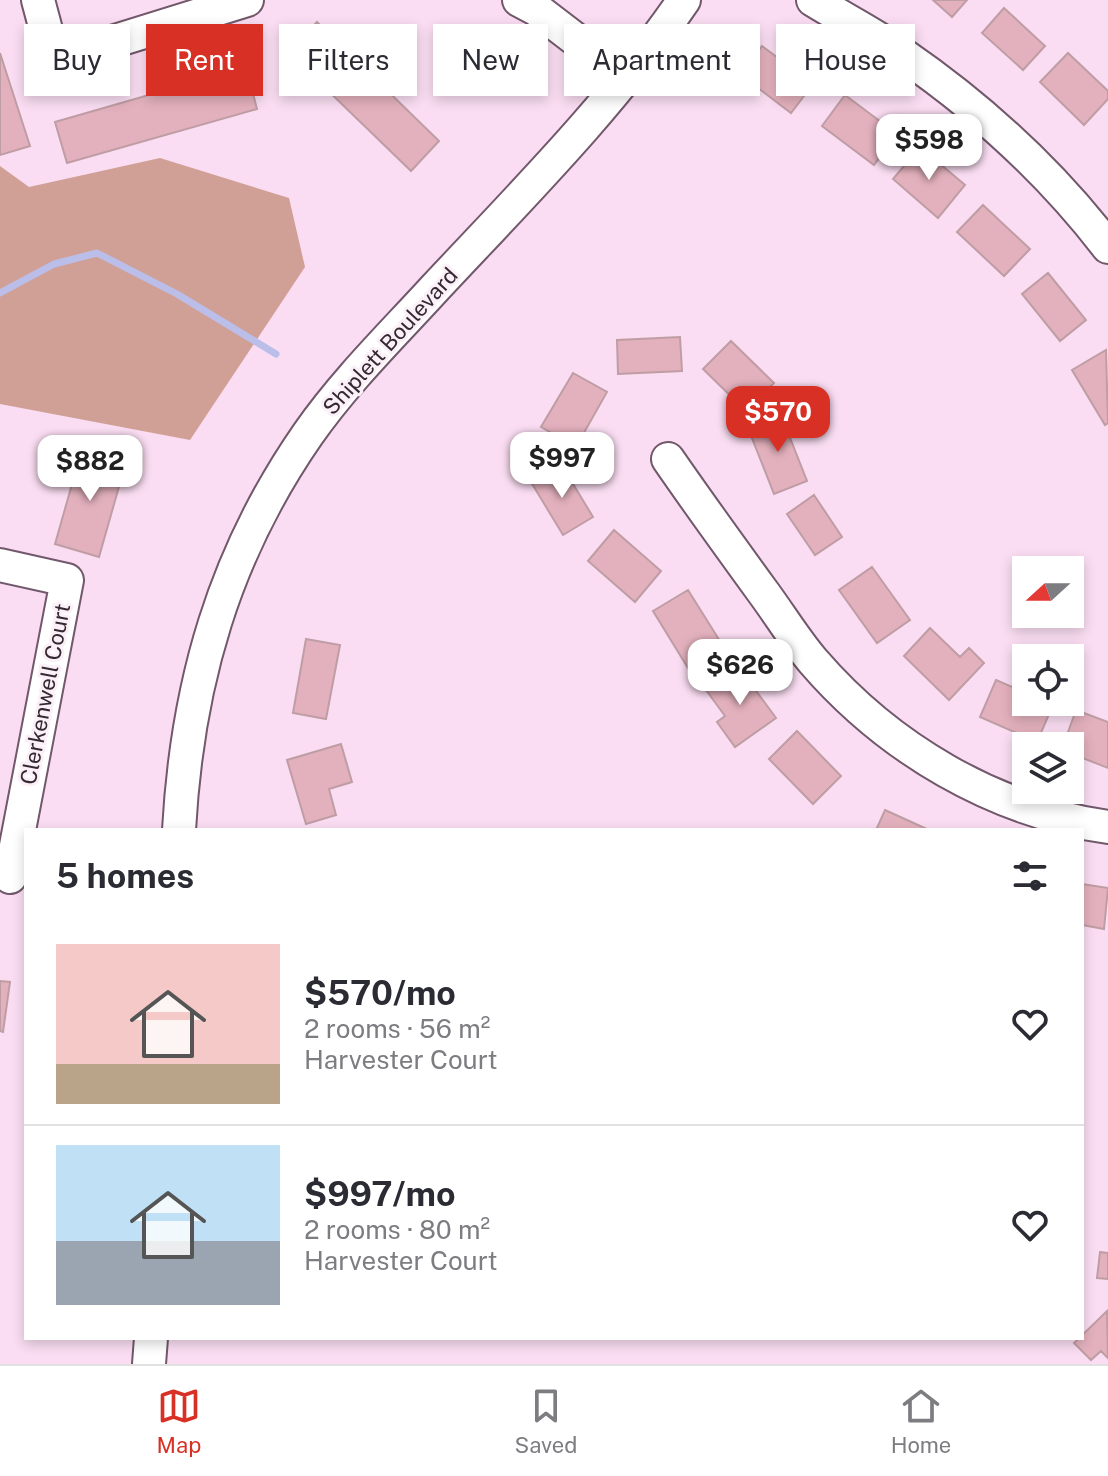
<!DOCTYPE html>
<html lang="en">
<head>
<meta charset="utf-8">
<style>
	body { margin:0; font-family:"Public Sans",sans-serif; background:#f2f2f3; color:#2b2b33; height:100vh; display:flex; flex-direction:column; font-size:30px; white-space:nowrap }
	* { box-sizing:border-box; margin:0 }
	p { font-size:26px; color:#7c7c81 }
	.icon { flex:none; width:44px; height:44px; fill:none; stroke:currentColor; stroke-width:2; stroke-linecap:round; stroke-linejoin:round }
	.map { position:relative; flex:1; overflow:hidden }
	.sheet { position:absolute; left:24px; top:828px; width:1060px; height:512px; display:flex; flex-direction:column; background:#fff; border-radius:0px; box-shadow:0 4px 12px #0003 }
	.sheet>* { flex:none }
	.hud { position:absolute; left:24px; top:24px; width:1060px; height:72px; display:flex; gap:16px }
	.needle { width:52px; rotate:249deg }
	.tools { position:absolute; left:1012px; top:556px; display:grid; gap:16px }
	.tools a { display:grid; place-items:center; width:72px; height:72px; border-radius:0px; background:#fff; box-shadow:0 4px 12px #0003; font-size:40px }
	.price { position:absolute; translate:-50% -68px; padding:0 18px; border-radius:16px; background:#fff; color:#222; font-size:26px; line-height:52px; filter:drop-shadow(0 2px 4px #0008) }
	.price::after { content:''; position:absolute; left:50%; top:48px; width:24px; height:18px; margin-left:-12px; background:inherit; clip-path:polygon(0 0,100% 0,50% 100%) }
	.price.active { background:#d93025; color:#fff }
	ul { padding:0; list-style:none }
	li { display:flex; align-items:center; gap:24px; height:200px; padding:0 32px }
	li+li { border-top:2px solid #e1e1e2 }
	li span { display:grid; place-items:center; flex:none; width:224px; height:160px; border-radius:0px; color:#555 }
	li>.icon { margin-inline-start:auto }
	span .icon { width:96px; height:96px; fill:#fffc; stroke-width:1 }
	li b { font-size:34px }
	h2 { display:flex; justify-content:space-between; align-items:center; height:96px; padding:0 32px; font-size:34px }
	.tag { padding:0 28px; border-radius:0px; background:#fff; box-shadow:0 4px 12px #0003; font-size:28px; line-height:72px }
	.tag.active { background:#d93025; color:#fff }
	.dock { display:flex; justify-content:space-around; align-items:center; height:112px; border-top:2px solid #e1e1e2; background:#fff; font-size:22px; color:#7c7c81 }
	.dock a { display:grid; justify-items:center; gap:4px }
	.dock .active { color:#d93025 }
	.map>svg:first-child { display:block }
</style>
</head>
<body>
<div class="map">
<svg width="1108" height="1364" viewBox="0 0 1108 1364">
	<rect width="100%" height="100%" fill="#faddf2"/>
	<!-- forest -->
	<path fill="#d0a097" d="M160 158 289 198 305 267 190 440 0 404V166L29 187Z"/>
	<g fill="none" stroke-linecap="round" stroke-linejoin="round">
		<!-- stream -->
		<path stroke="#bbbee8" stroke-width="7" d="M0 293 54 264 97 253 177 294 276 354"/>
	</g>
	<!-- building -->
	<path fill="#e3b1bd" stroke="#bf9da4" stroke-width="2" d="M933 0H967L952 17Z
		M1004 8 1045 46 1023 70 982 33Z
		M317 22 439 141 411 171 288 52Z
		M762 46 813 84 791 113 741 75Z
		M0 53 30 146 0 155Z
		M1068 53 1108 91V99L1084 125 1040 82Z
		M246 67 257 109 67 163 55 122Z
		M845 95 897 134 874 165 822 126Z
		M920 147 965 185 938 218 893 179Z
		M983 205 1030 249 1004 276 957 232Z
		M1048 273 1086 320 1060 341 1022 294Z
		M680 337 682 371 618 374 617 340Z
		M731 341 774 383 746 411 703 369Z
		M1106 350 1108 423 1105 425 1072 370Z
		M573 373 607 392 576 447 541 427Z
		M781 415 807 481 774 494 748 428Z
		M82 449 126 462 99 557 55 544Z
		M561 464 593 517 563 535 531 482Z
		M814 495 842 537 815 555 787 514Z
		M614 530 661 571 635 602 588 561Z
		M872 567 910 620 877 643 839 590Z
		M688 590 723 646 688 668 653 611Z
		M930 628 960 657 969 648 984 663 949 700 904 656Z
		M306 639 340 645 326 719 293 713Z
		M738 666 776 718 735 747 717 722 725 716 706 690Z
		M996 680 1026 693V702H1046L1053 705 1037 742 980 717Z
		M1076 710 1108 722V768L1070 753V746H1063Z
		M797 731 841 776 813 804 769 759Z
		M341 744 352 782 329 789 336 815 306 824 287 760Z
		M885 810 929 830H876Z
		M1082 884 1108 888 1104 929 1082 925Z
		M0 981 10 982 3 1032 0 1031Z
		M1100 1252 1108 1253V1279L1097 1278Z
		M1107 1311 1108 1358 1101 1351 1091 1360 1074 1343Z"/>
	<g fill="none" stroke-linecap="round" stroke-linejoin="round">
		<!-- minor casing -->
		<g stroke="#71586a" stroke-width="36">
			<path id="minor" d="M38 0 54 60 247 0
				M519 0 536 9 626 78
				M813 0C842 18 874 34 902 54 979 107 1051 173 1108 247
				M668 459C699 504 731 548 763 592 780 615 795 640 813 661 888 748 994 811 1108 827
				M0 565 67 580 10 877
				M179 830C187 684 224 555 308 434 345 381 392 335 435 288 522 195 612 105 684 0
				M149 1364 151 1338"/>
		</g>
		<!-- minor -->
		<use href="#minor" stroke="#fff" stroke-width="32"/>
	</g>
	<g text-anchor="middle" stroke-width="6" stroke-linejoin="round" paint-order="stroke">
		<!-- street labels -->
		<g font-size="22" fill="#342931" stroke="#fcf0f8">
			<text transform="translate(390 341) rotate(-48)" y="8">Shiplett Boulevard</text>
			<text transform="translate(45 694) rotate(-79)" y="8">Clerkenwell Court</text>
		</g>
	</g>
</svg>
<div class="tools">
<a><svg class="needle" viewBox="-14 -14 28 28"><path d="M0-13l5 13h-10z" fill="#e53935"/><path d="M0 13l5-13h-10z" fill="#7c7c81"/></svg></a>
<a><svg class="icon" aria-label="locate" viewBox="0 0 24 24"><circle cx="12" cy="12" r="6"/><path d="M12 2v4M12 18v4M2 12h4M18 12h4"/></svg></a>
<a><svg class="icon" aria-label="layers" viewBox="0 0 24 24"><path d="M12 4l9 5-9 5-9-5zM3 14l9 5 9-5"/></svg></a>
</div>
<b class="price" style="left:929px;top:182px">$598</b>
<b class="price active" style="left:778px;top:454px">$570</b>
<b class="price" style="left:562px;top:500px">$997</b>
<b class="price" style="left:90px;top:503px">$882</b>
<b class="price" style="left:740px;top:707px">$626</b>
<div class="hud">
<a class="tag">Buy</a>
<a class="tag active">Rent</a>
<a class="tag">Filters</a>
<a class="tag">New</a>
<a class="tag">Apartment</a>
<a class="tag">House</a>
</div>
<section class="sheet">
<h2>5 homes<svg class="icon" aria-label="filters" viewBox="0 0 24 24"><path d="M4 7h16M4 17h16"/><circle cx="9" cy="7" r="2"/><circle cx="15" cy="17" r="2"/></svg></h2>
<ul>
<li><span style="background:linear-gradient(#f6c9c9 75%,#b9a48a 0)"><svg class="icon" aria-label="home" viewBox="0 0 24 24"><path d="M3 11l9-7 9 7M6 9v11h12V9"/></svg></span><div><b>$570/mo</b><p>2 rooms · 56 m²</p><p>Harvester Court</p></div><svg class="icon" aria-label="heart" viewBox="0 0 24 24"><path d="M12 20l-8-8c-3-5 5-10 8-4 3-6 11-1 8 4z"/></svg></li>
<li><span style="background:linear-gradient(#bfe0f5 60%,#9aa5b1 0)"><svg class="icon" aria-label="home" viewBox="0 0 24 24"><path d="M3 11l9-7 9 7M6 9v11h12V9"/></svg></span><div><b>$997/mo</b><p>2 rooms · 80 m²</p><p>Harvester Court</p></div><svg class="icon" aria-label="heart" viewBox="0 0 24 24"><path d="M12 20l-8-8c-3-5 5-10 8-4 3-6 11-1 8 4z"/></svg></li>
</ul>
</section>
</div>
<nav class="dock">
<a class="active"><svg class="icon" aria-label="map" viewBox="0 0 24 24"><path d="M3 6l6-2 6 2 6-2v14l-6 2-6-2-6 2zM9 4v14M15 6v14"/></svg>Map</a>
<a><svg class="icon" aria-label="saved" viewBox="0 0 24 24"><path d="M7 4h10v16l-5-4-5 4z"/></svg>Saved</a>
<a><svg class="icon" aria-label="home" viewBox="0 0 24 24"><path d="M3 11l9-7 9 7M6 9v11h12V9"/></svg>Home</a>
</nav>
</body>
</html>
